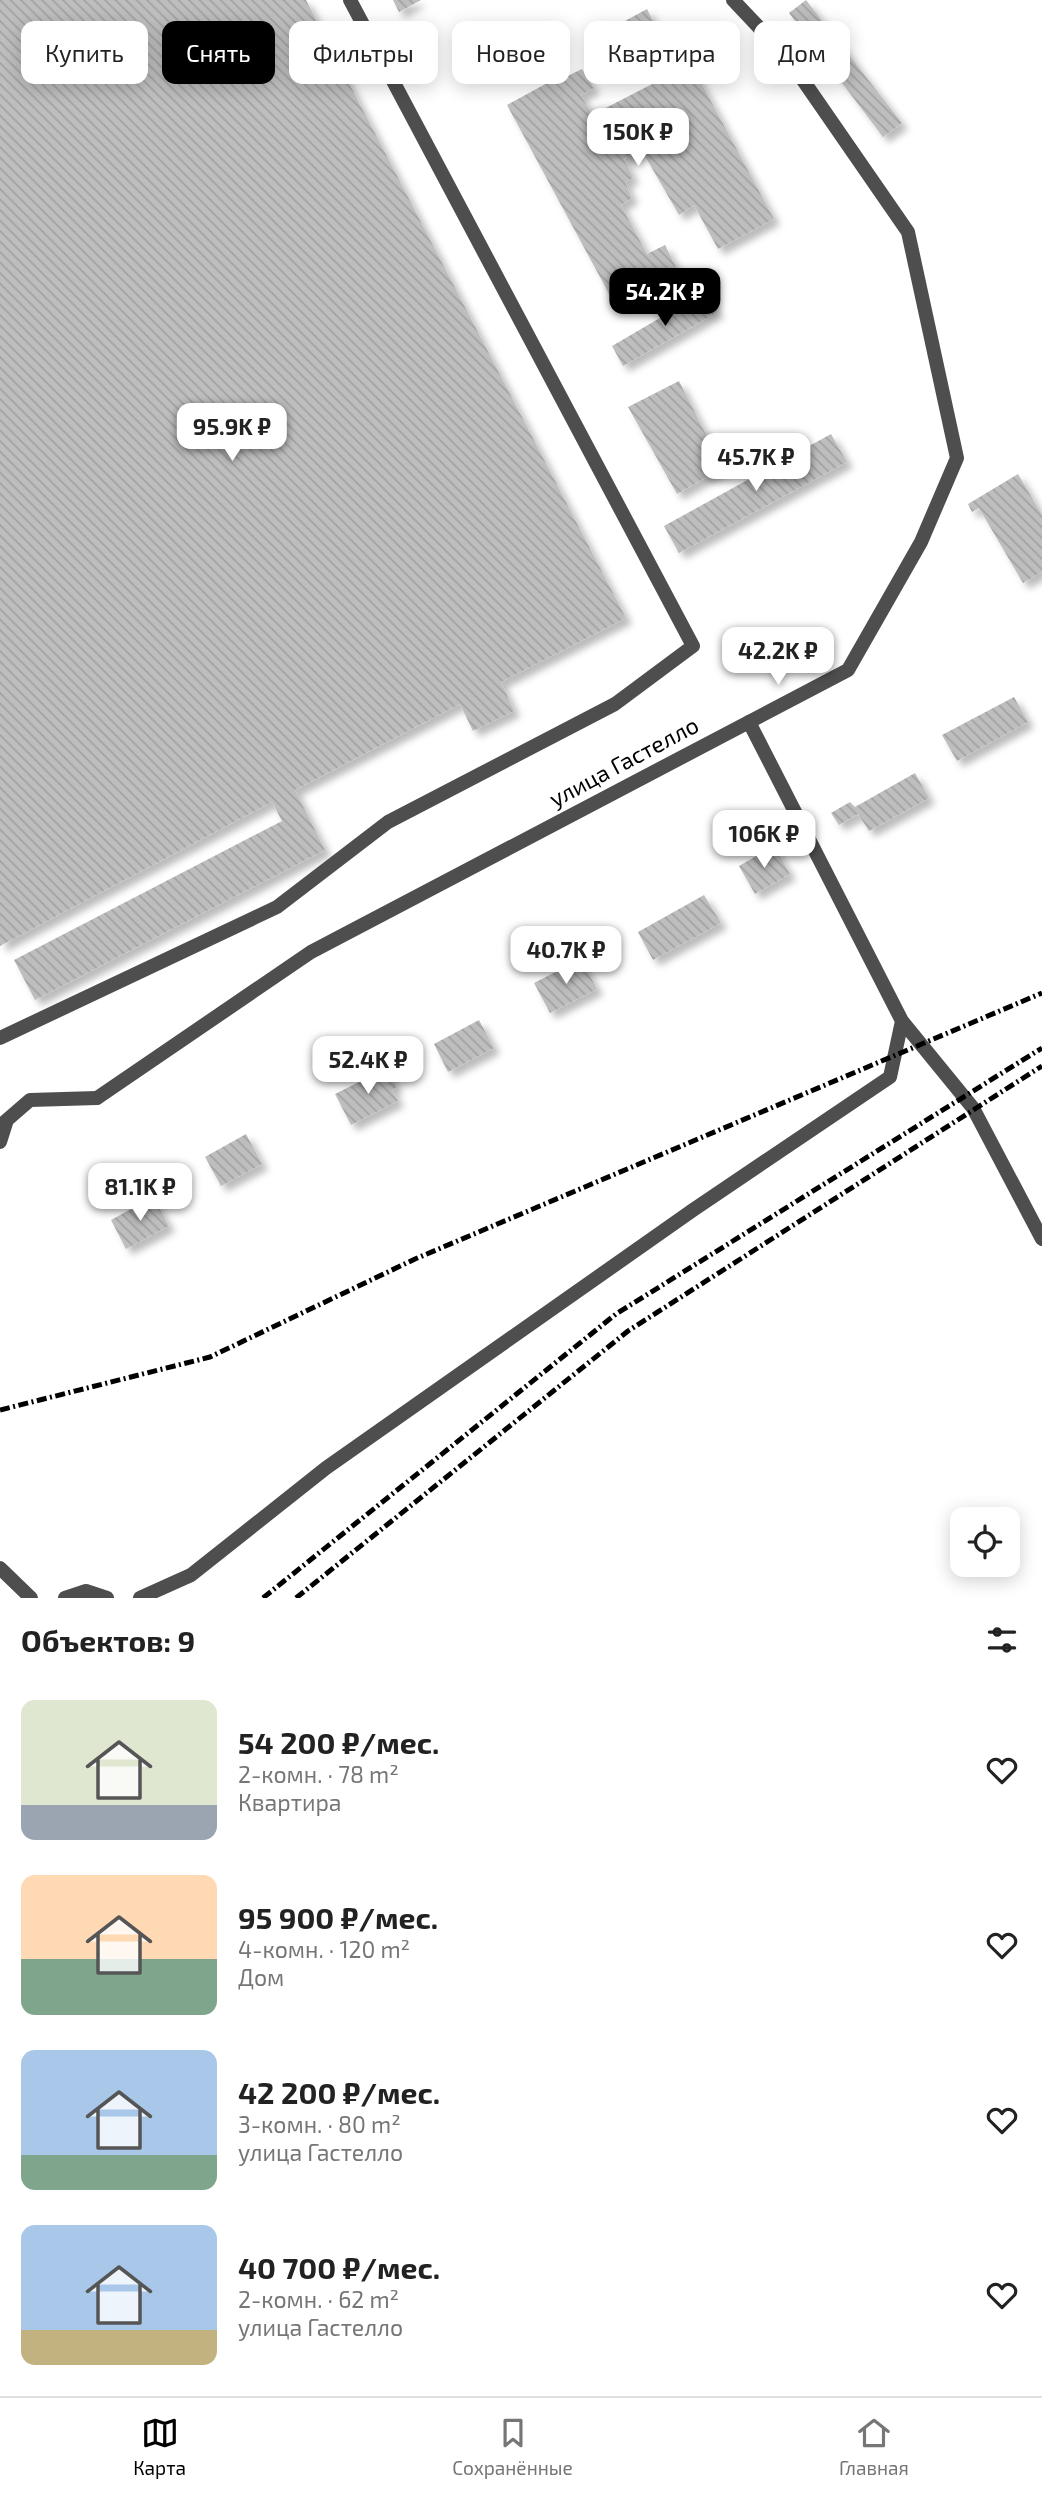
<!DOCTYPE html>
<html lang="ru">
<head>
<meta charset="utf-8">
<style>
	body { margin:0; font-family:"Exo 2",sans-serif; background:#f2f2f2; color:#222; height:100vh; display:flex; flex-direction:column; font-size:26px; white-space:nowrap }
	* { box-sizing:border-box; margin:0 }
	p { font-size:23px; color:#767676 }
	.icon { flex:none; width:38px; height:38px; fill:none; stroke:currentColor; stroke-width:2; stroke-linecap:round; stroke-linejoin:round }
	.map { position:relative; height:1598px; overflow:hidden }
	.panel { display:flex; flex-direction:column; background:#fff; flex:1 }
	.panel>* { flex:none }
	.hud { position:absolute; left:21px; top:21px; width:1001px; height:63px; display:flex; gap:14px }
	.fabs { position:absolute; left:950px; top:1507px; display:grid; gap:14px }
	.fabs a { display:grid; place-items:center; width:70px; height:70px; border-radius:14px; background:#fff; box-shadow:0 4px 18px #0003; font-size:35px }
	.price { position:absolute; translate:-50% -60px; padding:0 16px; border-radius:14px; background:#fff; color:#222; font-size:23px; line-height:46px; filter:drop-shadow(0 2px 4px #0008) }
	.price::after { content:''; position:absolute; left:50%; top:42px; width:21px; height:16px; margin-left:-10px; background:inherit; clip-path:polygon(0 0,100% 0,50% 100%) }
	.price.selected { background:#000; color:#fff }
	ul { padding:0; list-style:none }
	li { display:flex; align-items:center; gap:21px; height:175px; padding:0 21px }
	li span { display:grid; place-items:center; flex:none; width:196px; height:140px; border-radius:14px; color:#555 }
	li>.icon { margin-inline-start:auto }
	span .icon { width:84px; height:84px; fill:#fffc; stroke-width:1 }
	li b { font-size:30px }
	h2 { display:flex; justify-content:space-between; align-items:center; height:84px; padding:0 21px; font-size:30px }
	.tag { padding:0 24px; border-radius:14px; background:#fff; box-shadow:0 4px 18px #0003; font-size:24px; line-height:63px }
	.tag.selected { background:#000; color:#fff }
	.tab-bar { display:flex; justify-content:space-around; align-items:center; height:98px; border-top:2px solid #e0e0e0; background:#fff; font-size:19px; color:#767676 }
	.tab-bar a { display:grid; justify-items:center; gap:4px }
	.tab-bar .selected { color:#000 }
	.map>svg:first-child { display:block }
</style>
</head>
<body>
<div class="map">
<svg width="1042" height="1598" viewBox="0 0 1042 1598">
	<defs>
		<pattern id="building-back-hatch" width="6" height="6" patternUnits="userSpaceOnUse" patternTransform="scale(1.75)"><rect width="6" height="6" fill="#bebebe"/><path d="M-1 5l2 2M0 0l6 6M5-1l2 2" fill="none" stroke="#a2a2a2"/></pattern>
		<filter id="shadow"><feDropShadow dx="6" dy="6" stdDeviation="3.5" flood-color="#0004"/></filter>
	</defs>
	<rect width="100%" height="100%" fill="#fff"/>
	<!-- building -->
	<path fill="url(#building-back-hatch)" filter="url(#shadow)" d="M0 0H306L626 618 501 682 514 711 473 731 460 704 295 790 325 850 35 1000 14 960 282 821 272 802 0 946Z
		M393 0H421L399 12Z
		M806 0 902 123 883 137 789 13Z
		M647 9 655 25 665 21 671 32 627 56 612 28Z
		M691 64 774 219 718 249 694 205 679 215 641 149 624 159 633 178 625 182 632 198 621 205 647 254 665 245 676 267 614 303 507 105 549 82 551 84 582 69 594 88 581 95 592 115Z
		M706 291 718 312 623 366 612 346Z
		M679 381 716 454 728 448 734 462 677 494 628 407Z
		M831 434 847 462 679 553 664 526Z
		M1018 474 1042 515V572L1023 583 979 508 972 512 968 504Z
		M1014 697 1028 722 957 761 942 735Z
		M915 773 929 798 869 831 858 814 839 825 831 813 850 802 855 807Z
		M774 846 790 874 755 894 739 866Z
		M704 895 721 923 653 960 638 932Z
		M581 959 597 989 550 1013 534 983Z
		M479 1020 494 1048 448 1072 434 1044Z
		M387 1068 397 1087 392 1090 398 1101 351 1125 335 1094Z
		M246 1134 262 1164 221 1186 205 1157Z
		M153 1197 169 1226 126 1249 111 1220Z"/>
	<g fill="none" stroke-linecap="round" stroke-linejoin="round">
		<!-- lane -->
		<path stroke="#4e4e4e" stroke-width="14" d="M749 722 902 1021 973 1108 1042 1239
			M0 1038 277 907 388 822 615 704 693 646 350 0
			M0 1126 30 1100 97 1098
			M0 1142 7 1120
			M0 1568 31 1598
			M65 1598 86 1591 107 1598
			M140 1598 191 1575 326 1468 693 1210 890 1077 902 1021"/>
		<!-- street -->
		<path stroke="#4e4e4e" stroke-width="14" d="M97 1098 311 952 848 670 921 542 957 458 908 232 787 57 733 0"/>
		<!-- rail -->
		<path stroke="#000" stroke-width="5" stroke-dasharray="10 3.5 2 3.5" stroke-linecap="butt" d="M0 1410 210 1357 415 1259 1042 993
			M263 1598 616 1314 1042 1048
			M296 1598 628 1331 1042 1066"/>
	</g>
	<g text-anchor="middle" stroke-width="5" stroke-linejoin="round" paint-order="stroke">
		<!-- street labels -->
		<g font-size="23" fill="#000" stroke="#fff">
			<text transform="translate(624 762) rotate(-28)" y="8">улица Гастелло</text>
		</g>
	</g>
</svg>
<div class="fabs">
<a><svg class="icon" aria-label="locate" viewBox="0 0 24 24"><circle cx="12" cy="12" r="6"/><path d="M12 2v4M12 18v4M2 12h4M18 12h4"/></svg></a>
</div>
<b class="price" style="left:638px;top:168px">150K ₽</b>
<b class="price selected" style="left:665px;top:328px">54.2K ₽</b>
<b class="price" style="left:232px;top:463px">95.9K ₽</b>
<b class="price" style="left:756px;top:493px">45.7K ₽</b>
<b class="price" style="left:778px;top:687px">42.2K ₽</b>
<b class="price" style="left:764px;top:870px">106K ₽</b>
<b class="price" style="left:566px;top:986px">40.7K ₽</b>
<b class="price" style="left:368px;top:1096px">52.4K ₽</b>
<b class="price" style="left:140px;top:1223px">81.1K ₽</b>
<div class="hud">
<a class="tag">Купить</a>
<a class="tag selected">Снять</a>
<a class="tag">Фильтры</a>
<a class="tag">Новое</a>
<a class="tag">Квартира</a>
<a class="tag">Дом</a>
</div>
</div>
<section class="panel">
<h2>Объектов: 9<svg class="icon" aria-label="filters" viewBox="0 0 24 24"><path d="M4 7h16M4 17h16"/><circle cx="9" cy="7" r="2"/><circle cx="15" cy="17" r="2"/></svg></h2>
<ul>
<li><span style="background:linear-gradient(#dfe7d0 75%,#9aa5b1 0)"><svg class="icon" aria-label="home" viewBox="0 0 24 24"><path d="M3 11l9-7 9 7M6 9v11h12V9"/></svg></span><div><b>54 200 ₽/мес.</b><p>2-комн. · 78 m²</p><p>Квартира</p></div><svg class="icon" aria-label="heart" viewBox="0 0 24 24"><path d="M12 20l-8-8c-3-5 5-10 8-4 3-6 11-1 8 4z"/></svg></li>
<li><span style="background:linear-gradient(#ffd9b3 60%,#7fa58c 0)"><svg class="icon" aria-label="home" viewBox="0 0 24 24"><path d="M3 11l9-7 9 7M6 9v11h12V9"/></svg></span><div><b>95 900 ₽/мес.</b><p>4-комн. · 120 m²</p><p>Дом</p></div><svg class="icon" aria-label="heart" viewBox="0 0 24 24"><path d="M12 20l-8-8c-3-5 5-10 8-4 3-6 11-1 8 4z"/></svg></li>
<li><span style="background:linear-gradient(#a9c7e8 75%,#7fa58c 0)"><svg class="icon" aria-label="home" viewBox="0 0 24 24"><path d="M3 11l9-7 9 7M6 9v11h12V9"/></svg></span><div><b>42 200 ₽/мес.</b><p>3-комн. · 80 m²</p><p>улица Гастелло</p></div><svg class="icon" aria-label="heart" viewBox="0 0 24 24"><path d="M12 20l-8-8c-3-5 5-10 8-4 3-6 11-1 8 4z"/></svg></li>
<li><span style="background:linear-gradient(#a9c7e8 75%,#c2b280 0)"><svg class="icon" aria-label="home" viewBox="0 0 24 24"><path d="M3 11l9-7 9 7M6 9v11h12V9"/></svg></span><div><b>40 700 ₽/мес.</b><p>2-комн. · 62 m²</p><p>улица Гастелло</p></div><svg class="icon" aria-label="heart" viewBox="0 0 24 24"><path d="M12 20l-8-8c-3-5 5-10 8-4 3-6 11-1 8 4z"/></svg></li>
</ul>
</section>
<nav class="tab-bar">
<a class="selected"><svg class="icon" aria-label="map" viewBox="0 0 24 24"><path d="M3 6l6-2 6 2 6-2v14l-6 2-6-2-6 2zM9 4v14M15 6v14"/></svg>Карта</a>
<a><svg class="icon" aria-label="saved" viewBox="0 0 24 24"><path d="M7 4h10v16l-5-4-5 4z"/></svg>Сохранённые</a>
<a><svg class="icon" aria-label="home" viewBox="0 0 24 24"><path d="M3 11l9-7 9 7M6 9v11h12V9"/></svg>Главная</a>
</nav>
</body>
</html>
